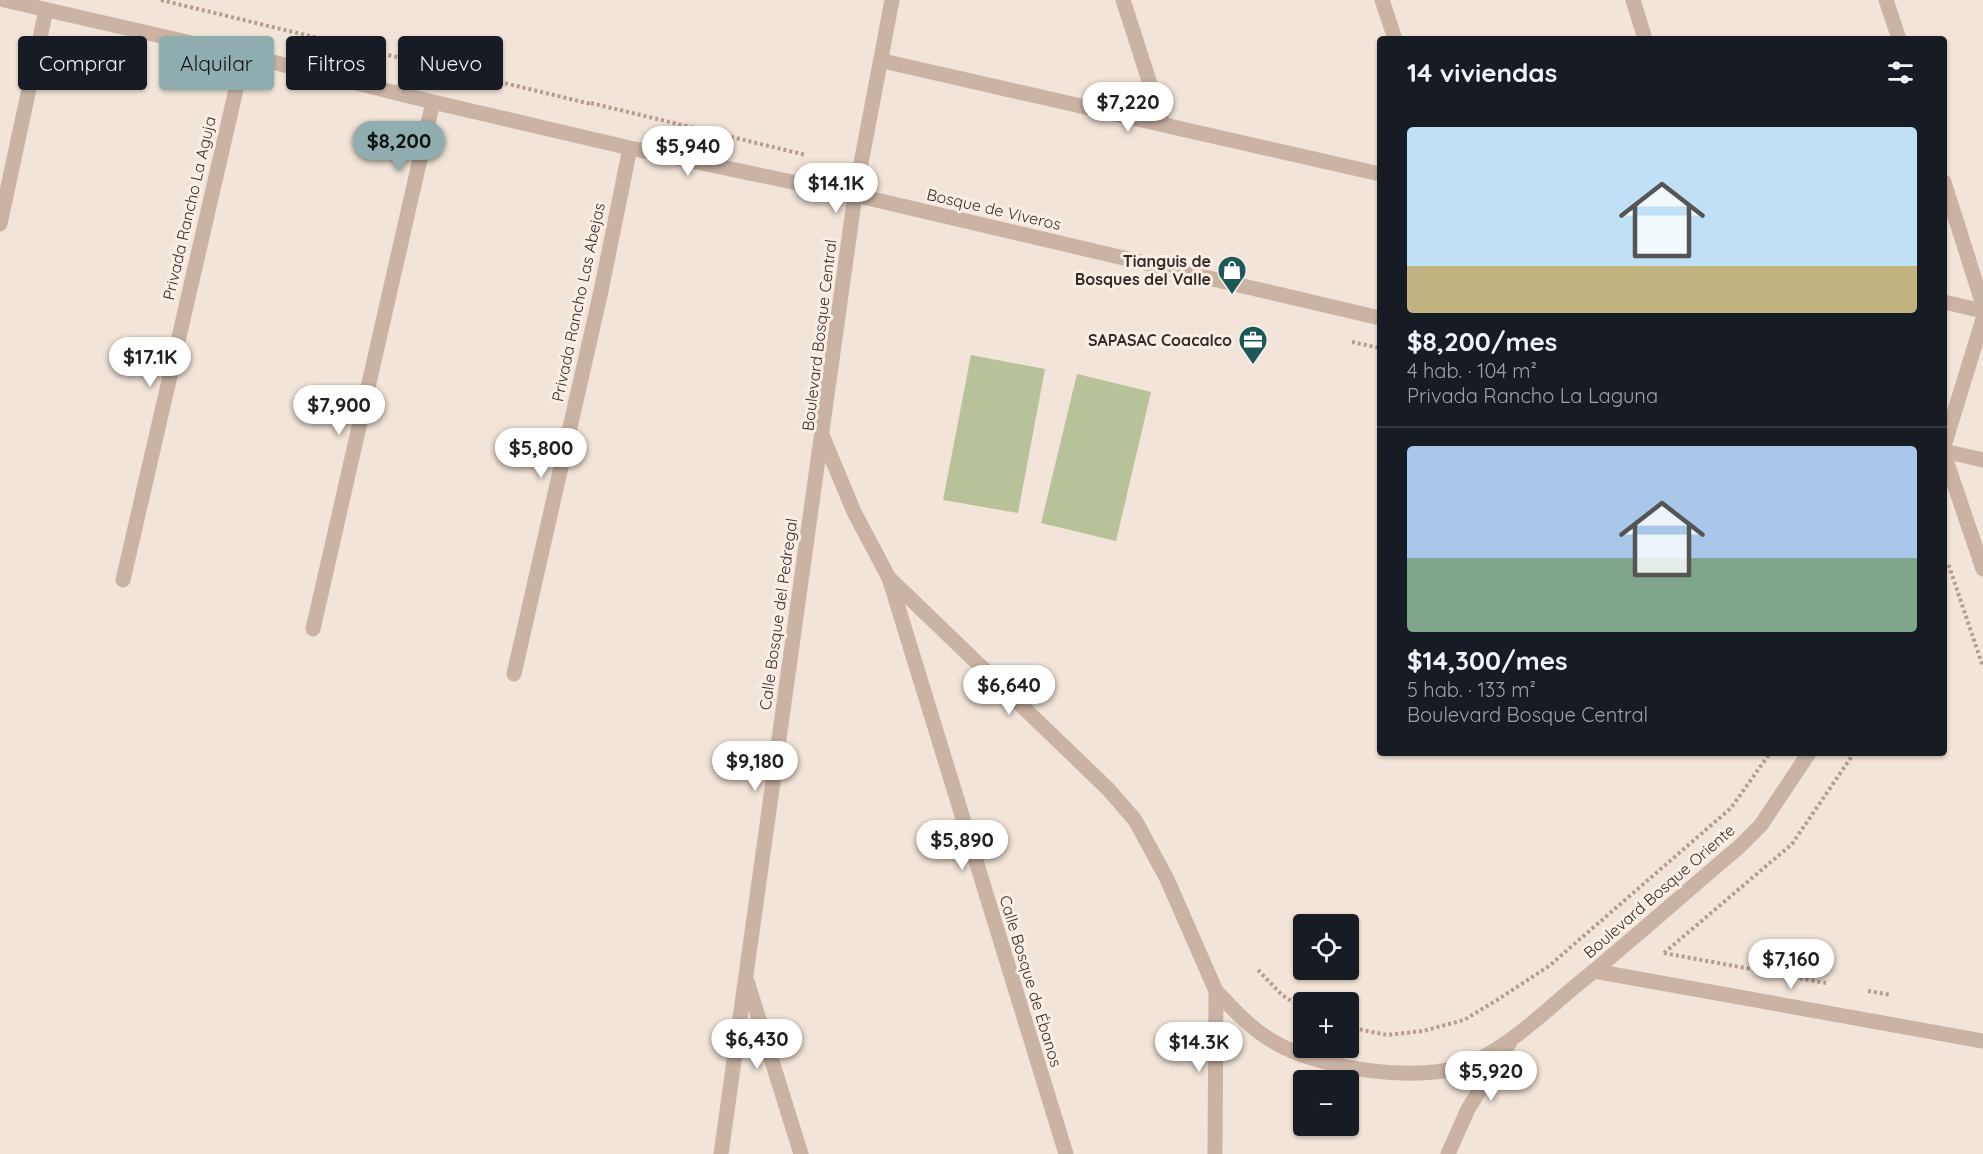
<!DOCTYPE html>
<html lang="es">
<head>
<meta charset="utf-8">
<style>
	body { margin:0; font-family:Quicksand,sans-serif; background:#242831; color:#f1f3f6; height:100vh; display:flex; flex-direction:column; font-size:22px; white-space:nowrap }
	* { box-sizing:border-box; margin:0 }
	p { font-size:20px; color:#9ea1a6 }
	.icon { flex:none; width:33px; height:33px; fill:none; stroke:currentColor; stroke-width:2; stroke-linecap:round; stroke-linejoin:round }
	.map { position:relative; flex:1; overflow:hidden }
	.drawer { position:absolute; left:1377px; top:36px; width:570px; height:720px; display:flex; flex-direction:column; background:#171b24; border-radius:6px; box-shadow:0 2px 4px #0004 }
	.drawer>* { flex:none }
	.top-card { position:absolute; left:18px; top:36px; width:570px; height:54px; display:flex; gap:12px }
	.buttons { position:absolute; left:1293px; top:914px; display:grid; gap:12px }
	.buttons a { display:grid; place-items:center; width:66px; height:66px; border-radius:6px; background:#171b24; box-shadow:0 2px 4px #0004; font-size:30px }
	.price { position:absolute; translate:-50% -51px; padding:0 14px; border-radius:21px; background:#fff; color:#222; font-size:20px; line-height:39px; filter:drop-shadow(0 2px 3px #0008) }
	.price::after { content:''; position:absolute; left:50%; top:36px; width:18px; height:14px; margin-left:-9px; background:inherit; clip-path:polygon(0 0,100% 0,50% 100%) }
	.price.on { background:#90aeaf; color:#111 }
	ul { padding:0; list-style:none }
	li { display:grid; align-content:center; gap:12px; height:318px; padding:0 30px }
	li+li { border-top:2px solid #363941 }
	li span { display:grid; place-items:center; height:186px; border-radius:6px; color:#555 }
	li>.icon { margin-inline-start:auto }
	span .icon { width:108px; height:108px; fill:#fffc; stroke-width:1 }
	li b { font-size:26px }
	h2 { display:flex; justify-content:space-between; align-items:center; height:72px; padding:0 30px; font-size:26px }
	.pill { padding:0 21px; border-radius:6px; background:#171b24; box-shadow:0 2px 4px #0004; font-size:21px; line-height:54px }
	.pill.on { background:#90aeaf; color:#111 }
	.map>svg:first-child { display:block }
</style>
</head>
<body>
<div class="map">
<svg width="1983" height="1154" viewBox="0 0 1983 1154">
	<rect width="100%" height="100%" fill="#f2e4d8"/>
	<!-- green -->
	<path fill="#b7c298" d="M971 355 1045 369 1018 513 943 500Z
		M1077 374 1151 392 1116 541 1041 523Z"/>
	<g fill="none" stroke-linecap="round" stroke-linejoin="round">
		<!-- path -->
		<path stroke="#b69c8e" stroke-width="4" stroke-dasharray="3 3" stroke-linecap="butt" d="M161 0 591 104
			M591 103 806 155
			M1352 342 1380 348
			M1944 562 1948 563 1983 667
			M1664 953 1826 983
			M1664 953 1792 844 1854 753
			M1258 970 1282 995 1304 1009
			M1868 991 1891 995
			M1348 1027 1387 1035 1423 1031 1464 1020 1497 1000 1549 966 1731 808 1770 753"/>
		<!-- minor -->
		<path stroke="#cbb3a4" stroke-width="15" d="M4 0 244 55 433 102 630 148 855 195 1380 318
			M1123 0 1163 124
			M1382 0 1395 39
			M1633 0 1645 39
			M1886 0 1899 39
			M883 61 1380 174
			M1944 182 1983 305
			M0 224 46 10
			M1944 302 1983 311
			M822 435 854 512 889 578 1108 789 1135 820 1167 879 1216 991 1215 1154
			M1944 446 1983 319
			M1944 451 1983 460
			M1944 454 1983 569
			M123 580 244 55
			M890 581 1066 1154
			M313 629 433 102
			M514 674 601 291 630 148
			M1594 971 1983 1041
			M747 981 801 1154
			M1216 991C1234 1010 1251 1029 1274 1042 1319 1069 1421 1084 1469 1064 1508 1047 1540 1016 1572 989 1629 943 1683 894 1739 847L1761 825 1809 753
			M721 1154 855 195 892 0
			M1448 1154 1468 1109 1510 1042"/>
	</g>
	<!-- icons -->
	<defs>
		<g id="shop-pin" transform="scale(1.5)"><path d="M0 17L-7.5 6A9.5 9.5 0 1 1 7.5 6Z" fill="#1a5958" stroke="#faeee5"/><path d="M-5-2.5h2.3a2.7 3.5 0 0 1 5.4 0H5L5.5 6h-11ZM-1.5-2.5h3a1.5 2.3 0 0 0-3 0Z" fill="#fff"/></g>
		<g id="office-pin" transform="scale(1.5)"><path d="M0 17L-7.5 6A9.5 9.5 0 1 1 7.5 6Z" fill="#1a5958" stroke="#faeee5"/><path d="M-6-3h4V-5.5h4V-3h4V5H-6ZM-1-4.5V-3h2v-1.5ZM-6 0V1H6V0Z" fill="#fff"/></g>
	</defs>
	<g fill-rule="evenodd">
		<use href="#shop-pin" x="1232" y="270"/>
		<use href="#office-pin" x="1253" y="340"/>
	</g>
	<g text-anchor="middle" stroke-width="6" stroke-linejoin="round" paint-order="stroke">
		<!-- street labels -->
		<g font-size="16" fill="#362a26" stroke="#faeee5">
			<text transform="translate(189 208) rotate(-77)" y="6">Privada Rancho La Aguja</text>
			<text transform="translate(994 209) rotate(13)" y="6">Bosque de Viveros</text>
			<text transform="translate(578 302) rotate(-78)" y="6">Privada Rancho Las Abejas</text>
			<text transform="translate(819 335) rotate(-83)" y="6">Boulevard Bosque Central</text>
			<text transform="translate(778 614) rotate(-82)" y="6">Calle Bosque del Pedregal</text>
			<text transform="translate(1659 891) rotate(-41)" y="6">Boulevard Bosque Oriente</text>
			<text transform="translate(1031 981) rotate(73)" y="6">Calle Bosque de Ébanos</text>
		</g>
		<!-- poi labels -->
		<g font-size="16" font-weight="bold" fill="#362a26" stroke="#faeee5" text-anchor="end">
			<text x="1211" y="267">Tianguis de<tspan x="1211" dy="18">Bosques del Valle</tspan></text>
			<text x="1232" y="346">SAPASAC Coacalco</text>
		</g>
	</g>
</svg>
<div class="buttons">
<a><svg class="icon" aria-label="locate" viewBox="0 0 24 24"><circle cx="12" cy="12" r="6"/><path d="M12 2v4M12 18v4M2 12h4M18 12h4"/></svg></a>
<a>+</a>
<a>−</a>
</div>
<b class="price" style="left:1128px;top:133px">$7,220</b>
<b class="price on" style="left:399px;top:172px">$8,200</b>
<b class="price" style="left:688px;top:177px">$5,940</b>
<b class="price" style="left:836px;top:214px">$14.1K</b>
<b class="price" style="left:150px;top:388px">$17.1K</b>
<b class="price" style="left:339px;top:436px">$7,900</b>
<b class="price" style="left:541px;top:479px">$5,800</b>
<b class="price" style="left:1009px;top:716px">$6,640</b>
<b class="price" style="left:755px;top:792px">$9,180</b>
<b class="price" style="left:962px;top:871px">$5,890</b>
<b class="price" style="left:1791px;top:990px">$7,160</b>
<b class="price" style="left:757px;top:1070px">$6,430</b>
<b class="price" style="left:1199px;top:1073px">$14.3K</b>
<b class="price" style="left:1491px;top:1102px">$5,920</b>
<div class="top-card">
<a class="pill">Comprar</a>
<a class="pill on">Alquilar</a>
<a class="pill">Filtros</a>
<a class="pill">Nuevo</a>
</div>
<section class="drawer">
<h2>14 viviendas<svg class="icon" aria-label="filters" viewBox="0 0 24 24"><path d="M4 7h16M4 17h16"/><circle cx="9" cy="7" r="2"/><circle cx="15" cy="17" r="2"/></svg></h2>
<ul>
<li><span style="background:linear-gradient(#bfe0f5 75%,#c2b280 0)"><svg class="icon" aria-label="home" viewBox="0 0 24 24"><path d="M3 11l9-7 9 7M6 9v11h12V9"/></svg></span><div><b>$8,200/mes</b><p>4 hab. · 104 m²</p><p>Privada Rancho La Laguna</p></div></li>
<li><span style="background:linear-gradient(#a9c7e8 60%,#7fa58c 0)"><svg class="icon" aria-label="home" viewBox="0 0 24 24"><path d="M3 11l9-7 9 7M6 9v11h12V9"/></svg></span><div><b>$14,300/mes</b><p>5 hab. · 133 m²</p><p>Boulevard Bosque Central</p></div></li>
</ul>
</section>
</div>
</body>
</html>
